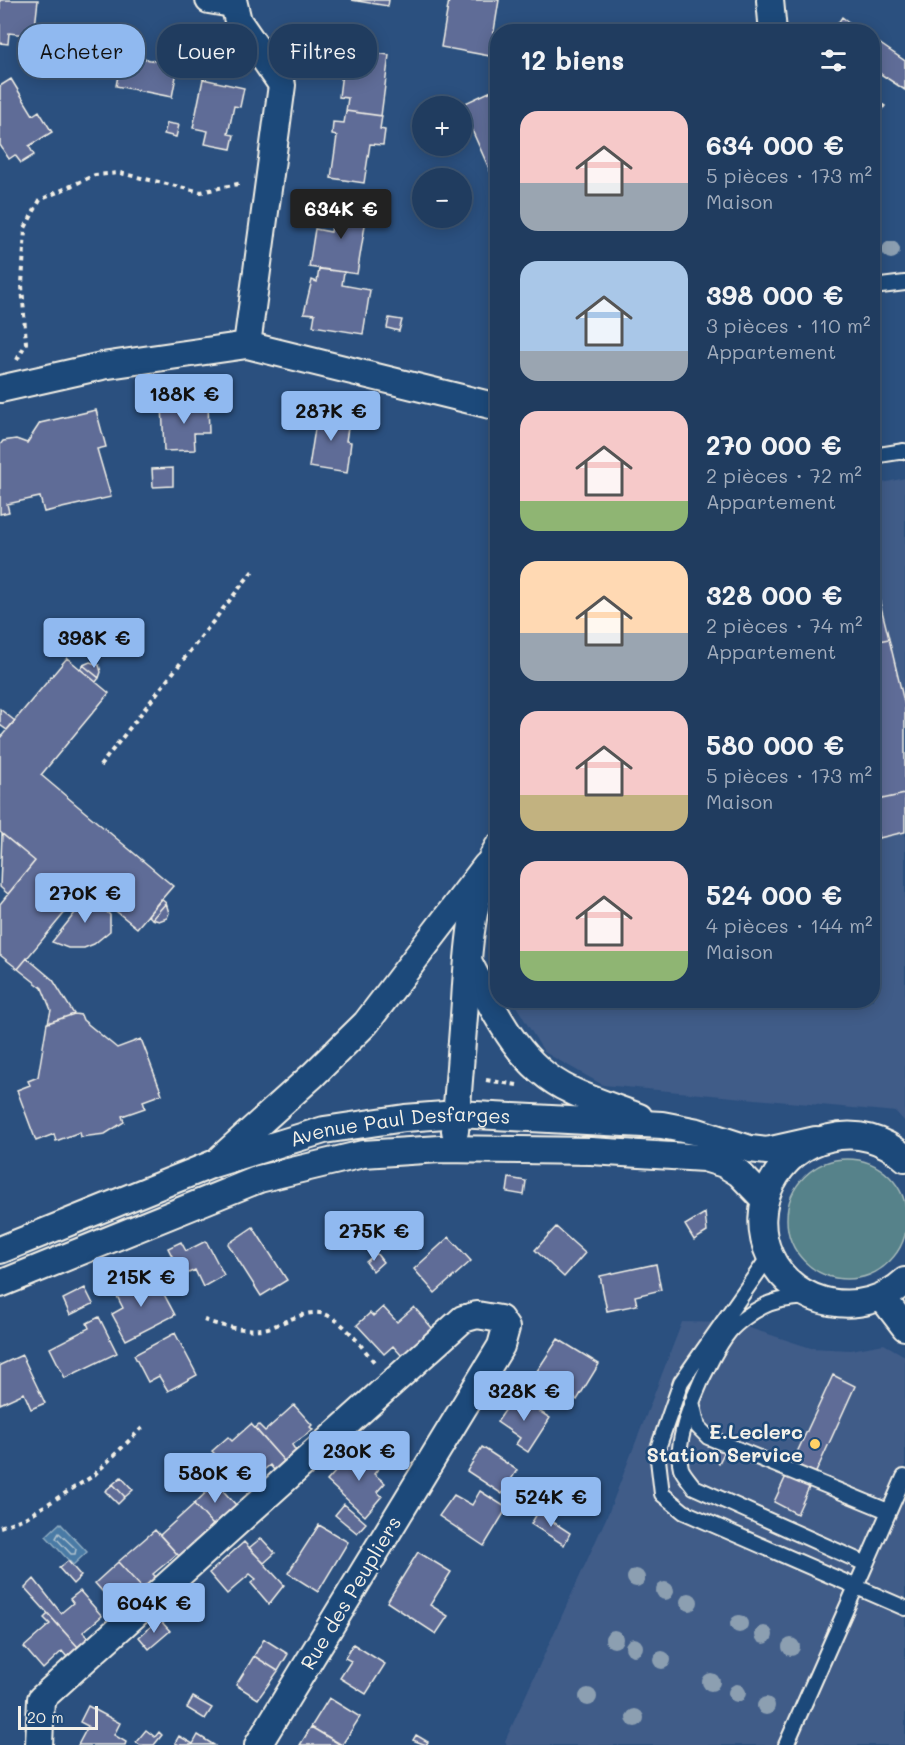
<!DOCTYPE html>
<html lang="fr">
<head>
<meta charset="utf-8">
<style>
	body { margin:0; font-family:Mali,sans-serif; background:#284365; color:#f1f3f6; height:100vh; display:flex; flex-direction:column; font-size:22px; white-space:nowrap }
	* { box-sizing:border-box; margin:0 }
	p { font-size:20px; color:#a2adbd }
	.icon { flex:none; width:33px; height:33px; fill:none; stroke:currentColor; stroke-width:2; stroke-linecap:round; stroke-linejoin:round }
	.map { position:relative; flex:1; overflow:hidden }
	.panel { position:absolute; left:490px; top:24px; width:390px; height:984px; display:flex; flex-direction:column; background:#203c5f; border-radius:24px; box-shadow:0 3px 15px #0003,0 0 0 2px #3d5674 }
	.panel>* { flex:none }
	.hud { position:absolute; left:18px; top:24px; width:382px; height:54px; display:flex; gap:12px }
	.tools { position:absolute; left:412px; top:96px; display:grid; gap:12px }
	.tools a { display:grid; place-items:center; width:60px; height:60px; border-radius:50%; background:#203c5f; box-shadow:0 3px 15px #0003,0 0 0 2px #3d5674; font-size:30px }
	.scale { position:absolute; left:18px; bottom:15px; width:80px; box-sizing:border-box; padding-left:6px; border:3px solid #f4f1e8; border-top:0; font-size:16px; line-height:21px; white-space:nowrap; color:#f4f1e8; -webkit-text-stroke:4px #1f4a7a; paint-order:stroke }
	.price { position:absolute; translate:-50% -51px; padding:0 14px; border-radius:6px; background:#90b9f0; color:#111; font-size:20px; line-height:39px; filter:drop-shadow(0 2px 3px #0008) }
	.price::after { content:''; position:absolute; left:50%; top:36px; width:18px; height:14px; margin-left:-9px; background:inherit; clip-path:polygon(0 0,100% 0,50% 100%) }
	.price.current { background:#222; color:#fff }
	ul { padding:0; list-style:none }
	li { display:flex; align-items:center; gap:18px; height:150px; padding:0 30px }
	li span { display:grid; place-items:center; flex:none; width:168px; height:120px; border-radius:18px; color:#555 }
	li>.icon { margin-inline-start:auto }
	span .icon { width:72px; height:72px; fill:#fffc; stroke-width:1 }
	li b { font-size:26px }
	h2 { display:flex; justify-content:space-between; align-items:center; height:72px; padding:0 30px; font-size:26px }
	.pill { padding:0 21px; border-radius:24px; background:#203c5f; box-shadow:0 3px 15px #0003,0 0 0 2px #3d5674; font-size:21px; line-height:54px }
	.pill.current { background:#90b9f0; color:#111 }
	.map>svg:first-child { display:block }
</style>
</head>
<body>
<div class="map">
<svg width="905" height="1745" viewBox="0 0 905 1745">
	<rect width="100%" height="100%" fill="#2b507f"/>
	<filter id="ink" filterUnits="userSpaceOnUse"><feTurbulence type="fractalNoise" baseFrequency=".0167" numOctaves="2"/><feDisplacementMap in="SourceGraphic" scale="12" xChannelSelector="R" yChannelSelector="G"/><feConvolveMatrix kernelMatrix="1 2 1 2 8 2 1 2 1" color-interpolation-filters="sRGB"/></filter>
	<g filter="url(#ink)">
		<!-- built -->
		<path fill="#3f5b88" d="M905 478V1122L896 1112 603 1085 544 1052 513 1001 873 1000V485Z
			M682 1322 734 1323 811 1348 851 1350 884 1344 905 1356V1745H507L505 1741 608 1514Z"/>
		<!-- green -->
		<path fill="#57828a" stroke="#a6bab9" stroke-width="1.5" d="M787 1219a60 60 0 1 1 120 0a60 60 0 1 1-120 0Z"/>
		<!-- water -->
		<path fill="#487aa5" stroke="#8daac0" stroke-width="1.5" d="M60 1523 87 1552 73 1565 46 1536Z"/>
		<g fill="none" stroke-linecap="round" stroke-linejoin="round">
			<!-- shore -->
			<path stroke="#afc1cd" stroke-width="1.5" d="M59 1533 76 1549 75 1554H71L56 1538Z"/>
		</g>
		<!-- building -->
		<path fill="#5f6c97" stroke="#f4f1e8" stroke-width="1.5" d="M0 0H38L34 36 9 33 8 44 0 43Z
			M351 0H389L388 6Z
			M449 0H499L490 56 441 47Z
			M842 17 862 32H832Z
			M55 24 90 32 89 37 110 42 105 68 48 56Z
			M873 39 905 61V90L873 69Z
			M345 48 389 55 381 116 346 111 348 98 339 97Z
			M123 50 137 53 136 57 178 66 172 97 116 86Z
			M11 79 33 115 39 111 52 132 29 146 34 155 21 163 15 155 9 159 0 145V86Z
			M203 79 244 88 240 107 234 106 228 134 234 135 231 149 205 144 208 131 193 128Z
			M498 88V189L461 105Z
			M873 98 885 106 873 124Z
			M346 111 382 116 380 129 385 130 383 145 370 144 364 183 331 178 337 136 332 135 333 122 344 123Z
			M167 123 179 125 176 137 164 134Z
			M335 202 368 207 357 274 309 267 315 229 331 232Z
			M319 269 344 272 342 285 370 290 363 334 313 326 315 314 304 313 312 280 317 282Z
			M389 318 402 320 399 331 387 328Z
			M208 402 209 433H194L195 450 164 451 162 404Z
			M96 410 106 447 97 449 111 497 44 512 40 497 7 504 9 512 0 514V445L3 441 16 439 27 443 40 423Z
			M318 410 350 415 346 441 351 442 347 473 309 467Z
			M173 468V486L153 487 152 469Z
			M873 575 889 639 873 642Z
			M889 639 905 706V794L873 801V642Z
			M67 658 109 693 41 775 173 886 137 928 86 887 18 969 0 955V904L35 861 0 832V738Z
			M90 662 99 665 101 672 99 678 83 665Z
			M83 665 99 678 96 682 80 669Z
			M0 709 15 721 7 730 0 725Z
			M905 794V832L879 838 873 801Z
			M2 834 35 861 8 894 0 887Z
			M86 887 94 893V900L110 915V931L94 944 84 948H68L52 942 79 908 75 900Z
			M161 899 166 903 152 919 148 915Z
			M166 903 169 913 167 918 159 921 152 919Z
			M27 958 53 980 74 1014 48 1023 51 1010 42 988 18 969Z
			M74 1014 81 1015 83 1020 117 1048 141 1039 162 1094 143 1101 145 1108 122 1116 124 1122 105 1134 81 1137 80 1132 56 1141 54 1134 36 1141 17 1090 30 1085 28 1081 38 1077 47 1023Z
			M509 1178 526 1181 524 1195 507 1192Z
			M705 1213 707 1232 694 1240 685 1225Z
			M253 1227 287 1280 261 1296 228 1244Z
			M556 1227 585 1253 564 1277 535 1250Z
			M449 1237 471 1261 435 1293 414 1269Z
			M206 1241 224 1275 203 1287 195 1270 182 1276 168 1248 181 1242 186 1251Z
			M376 1253 383 1262 373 1271 366 1262Z
			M656 1264 661 1290 635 1296 637 1305 607 1311 600 1276Z
			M146 1276 152 1288 159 1285 175 1315 126 1340 112 1314 123 1308 115 1292Z
			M85 1288 93 1304 70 1315 63 1299Z
			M383 1307 397 1322 414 1307 433 1329 402 1356 393 1346 384 1354 357 1325 370 1313 373 1316Z
			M99 1317 117 1353 65 1378 50 1348 89 1328 87 1323Z
			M175 1333 197 1375 168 1391 159 1376 148 1382 134 1355Z
			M558 1339 599 1364 577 1400 535 1374Z
			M22 1355 45 1403 31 1409 24 1393 0 1404V1365Z
			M833 1375 855 1386 797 1514 774 1502Z
			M515 1396 550 1418 528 1452 516 1444 520 1438 497 1422Z
			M294 1405 312 1425 310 1427 313 1430 292 1445 296 1451 284 1461 255 1428 259 1425 265 1431Z
			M251 1424 284 1461 274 1470 270 1465 260 1473 257 1470 242 1484 212 1451 228 1437 232 1441Z
			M716 1442 727 1447 719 1463 709 1458Z
			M482 1447 517 1470 502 1494 467 1471Z
			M364 1448 382 1464 374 1474 385 1483 377 1492 382 1496 365 1516 327 1481 344 1462 348 1466Z
			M121 1477 133 1490 125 1497 113 1484Z
			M216 1483 236 1505 213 1525 194 1504Z
			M113 1484 125 1497 118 1504 105 1491Z
			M480 1491 507 1508 484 1546 439 1516 454 1495 472 1505Z
			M194 1504 213 1525 179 1556 160 1535Z
			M344 1504 366 1523 357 1533 335 1515Z
			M538 1512 570 1533 564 1545 531 1524Z
			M319 1525 348 1542 318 1592 288 1573Z
			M155 1530 177 1554 153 1574 156 1577 143 1589 118 1562Z
			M261 1538 275 1553 264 1563 249 1548Z
			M244 1542 284 1585 269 1604 251 1583 256 1579 250 1574 227 1594 209 1573Z
			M418 1552 451 1572 430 1605 448 1616 436 1634 387 1602Z
			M68 1561 81 1576 73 1584 59 1568Z
			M118 1562 143 1589 130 1601 127 1598 116 1607 95 1583Z
			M34 1579 61 1613 73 1603 70 1599 80 1591 102 1616 83 1632 89 1638 78 1647 25 1588Z
			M48 1614 78 1647 67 1657 62 1651 43 1669 24 1647 50 1624 44 1618Z
			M159 1619 170 1631 149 1649 139 1637Z
			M264 1639 288 1654 278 1671 254 1656Z
			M353 1644 385 1664 366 1694 340 1678 351 1661 345 1658Z
			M254 1656 278 1671 258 1699 236 1685Z
			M193 1697 212 1708 205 1719 187 1708Z
			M329 1698 360 1717 342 1745 311 1727Z
			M88 1706 120 1723 114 1735 126 1742 125 1745H78L88 1726 80 1722Z
			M311 1727 341 1745H300Z
			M146 1730 155 1737 159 1732 162 1735 154 1745H140L136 1742Z
			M198 1735 214 1745H179L175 1743 179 1736 193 1744Z
			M416 1735 428 1742 426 1745 413 1740Z"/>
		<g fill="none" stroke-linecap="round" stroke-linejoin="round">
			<!-- lane casing -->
			<g stroke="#f4f1e8" stroke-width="18">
				<path id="lane" d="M873 287 905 283
					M873 456 904 451
					M770 1255 681 1382 657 1451 662 1494 684 1512 905 1608
					M806 1297C791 1299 776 1299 762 1307 752 1312 736 1323 729 1332 709 1357 672 1436 681 1468 683 1474 690 1481 694 1487L866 1564 904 1477
					M692 1402 698 1427 708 1437 888 1511
					M786 1745 866 1564"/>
			</g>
			<!-- street casing -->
			<g stroke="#f4f1e8" stroke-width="30">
				<g id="street">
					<path d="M209 0 232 4"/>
					<path d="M233 0 238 21 282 85 247 345"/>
					<path d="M770 0 773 32"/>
					<path d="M0 389 102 366 247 345 498 407"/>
					<path d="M468 961C493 1009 518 1066 570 1090 592 1101 616 1108 639 1117"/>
					<path d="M455 1131C458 1093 461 1055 464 1016 468 960 468 897 498 847"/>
					<path d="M221 1158 313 1075 366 1023 486 866"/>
					<path d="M905 1158C884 1139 857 1131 829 1138 778 1149 747 1207 770 1256 794 1308 864 1319 905 1281"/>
					<path id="s1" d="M0 1250 213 1164 324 1130 405 1118 457 1114 662 1125 698 1132 750 1149 767 1151 816 1140"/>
					<path d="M0 1284 259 1179 363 1154 440 1149 591 1151 704 1158 724 1164 739 1173 765 1200"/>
					<path d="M882 1297 905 1327"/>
					<path d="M39 1745 41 1699 463 1319 477 1315 500 1319 506 1328 501 1346 258 1745"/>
				</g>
			</g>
			<!-- path -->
			<path stroke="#f4f1e8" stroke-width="4" stroke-dasharray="4.5 4.5" stroke-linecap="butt" d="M17 360 26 343 22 285 25 228 40 200 95 175 120 173 201 192 242 183
				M100 766 255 568
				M486 1080 517 1085
				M204 1320C223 1327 247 1332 268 1328 285 1323 309 1307 327 1315 347 1324 362 1348 376 1364
				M0 1527 25 1518 93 1476 143 1427"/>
			<!-- lane -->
			<use href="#lane" stroke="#1f4a7a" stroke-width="14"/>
			<!-- street -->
			<use href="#street" stroke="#1f4a7a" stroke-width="26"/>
		</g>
		<!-- trees -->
		<g fill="#8c9fb1">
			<circle cx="891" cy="250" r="9"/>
			<circle cx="636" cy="1578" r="9"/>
			<circle cx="665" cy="1591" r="9"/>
			<circle cx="689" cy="1602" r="9"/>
			<circle cx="739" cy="1624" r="9"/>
			<circle cx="764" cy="1635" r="9"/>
			<circle cx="614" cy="1639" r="9"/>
			<circle cx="634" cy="1647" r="9"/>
			<circle cx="791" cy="1647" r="9"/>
			<circle cx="662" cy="1660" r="9"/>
			<circle cx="711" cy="1682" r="9"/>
			<circle cx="737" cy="1693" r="9"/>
			<circle cx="588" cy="1697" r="9"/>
			<circle cx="766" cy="1706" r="9"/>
			<circle cx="635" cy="1718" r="9"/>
		</g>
	</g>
	<!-- markers -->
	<circle fill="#ffd166" stroke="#1f4a7a" stroke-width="2" cx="815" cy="1444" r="6"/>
	<g text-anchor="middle" stroke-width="5" stroke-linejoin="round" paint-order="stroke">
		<!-- street labels -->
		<g font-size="20" fill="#f4f1e8" stroke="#1f4a7a">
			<text dy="7" stroke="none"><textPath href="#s1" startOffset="422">Avenue Paul Desfarges</textPath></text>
			<text transform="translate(351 1593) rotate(-59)" y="7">Rue des Peupliers</text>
		</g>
		<!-- poi labels -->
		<g font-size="20" font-weight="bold" fill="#f4f1e8" stroke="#1f4a7a" text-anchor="end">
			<text x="803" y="1439">E.Leclerc<tspan x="803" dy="23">Station Service</tspan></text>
		</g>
	</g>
</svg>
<div class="tools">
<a>+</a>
<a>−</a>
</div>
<div class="scale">20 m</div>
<b class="price current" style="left:341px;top:240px">634K €</b>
<b class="price" style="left:184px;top:425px">188K €</b>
<b class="price" style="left:331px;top:442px">287K €</b>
<b class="price" style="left:94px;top:669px">398K €</b>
<b class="price" style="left:85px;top:924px">270K €</b>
<b class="price" style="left:374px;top:1262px">275K €</b>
<b class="price" style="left:141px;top:1308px">215K €</b>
<b class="price" style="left:524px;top:1422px">328K €</b>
<b class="price" style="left:359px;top:1482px">230K €</b>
<b class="price" style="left:215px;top:1504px">580K €</b>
<b class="price" style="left:551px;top:1528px">524K €</b>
<b class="price" style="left:154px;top:1634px">604K €</b>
<div class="hud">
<a class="pill current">Acheter</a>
<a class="pill">Louer</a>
<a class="pill">Filtres</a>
</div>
<section class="panel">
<h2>12 biens<svg class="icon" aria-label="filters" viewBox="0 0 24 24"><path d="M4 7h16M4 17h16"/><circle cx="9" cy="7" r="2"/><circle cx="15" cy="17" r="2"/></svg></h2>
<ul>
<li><span style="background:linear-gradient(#f6c9c9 60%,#9aa5b1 0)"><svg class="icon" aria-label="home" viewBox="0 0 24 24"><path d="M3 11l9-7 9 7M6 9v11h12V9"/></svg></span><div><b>634 000 €</b><p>5 pièces · 173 m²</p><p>Maison</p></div></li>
<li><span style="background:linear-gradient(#a9c7e8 75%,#9aa5b1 0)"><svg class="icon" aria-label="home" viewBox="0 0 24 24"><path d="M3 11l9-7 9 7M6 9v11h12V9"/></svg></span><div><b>398 000 €</b><p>3 pièces · 110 m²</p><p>Appartement</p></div></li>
<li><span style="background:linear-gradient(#f6c9c9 75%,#8fb573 0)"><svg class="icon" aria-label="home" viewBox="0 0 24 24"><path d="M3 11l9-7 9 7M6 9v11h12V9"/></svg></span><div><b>270 000 €</b><p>2 pièces · 72 m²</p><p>Appartement</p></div></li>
<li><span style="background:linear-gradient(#ffd9b3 60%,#9aa5b1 0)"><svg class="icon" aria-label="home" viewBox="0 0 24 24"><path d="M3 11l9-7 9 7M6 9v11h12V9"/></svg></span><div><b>328 000 €</b><p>2 pièces · 74 m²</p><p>Appartement</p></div></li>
<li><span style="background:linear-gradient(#f6c9c9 70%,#c2b280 0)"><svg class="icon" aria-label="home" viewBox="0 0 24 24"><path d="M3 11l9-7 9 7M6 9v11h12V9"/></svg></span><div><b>580 000 €</b><p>5 pièces · 173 m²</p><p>Maison</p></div></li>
<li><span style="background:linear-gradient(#f6c9c9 75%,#8fb573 0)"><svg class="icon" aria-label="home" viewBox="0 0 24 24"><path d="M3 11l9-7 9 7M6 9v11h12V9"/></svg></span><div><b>524 000 €</b><p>4 pièces · 144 m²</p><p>Maison</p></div></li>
</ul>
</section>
</div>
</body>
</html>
